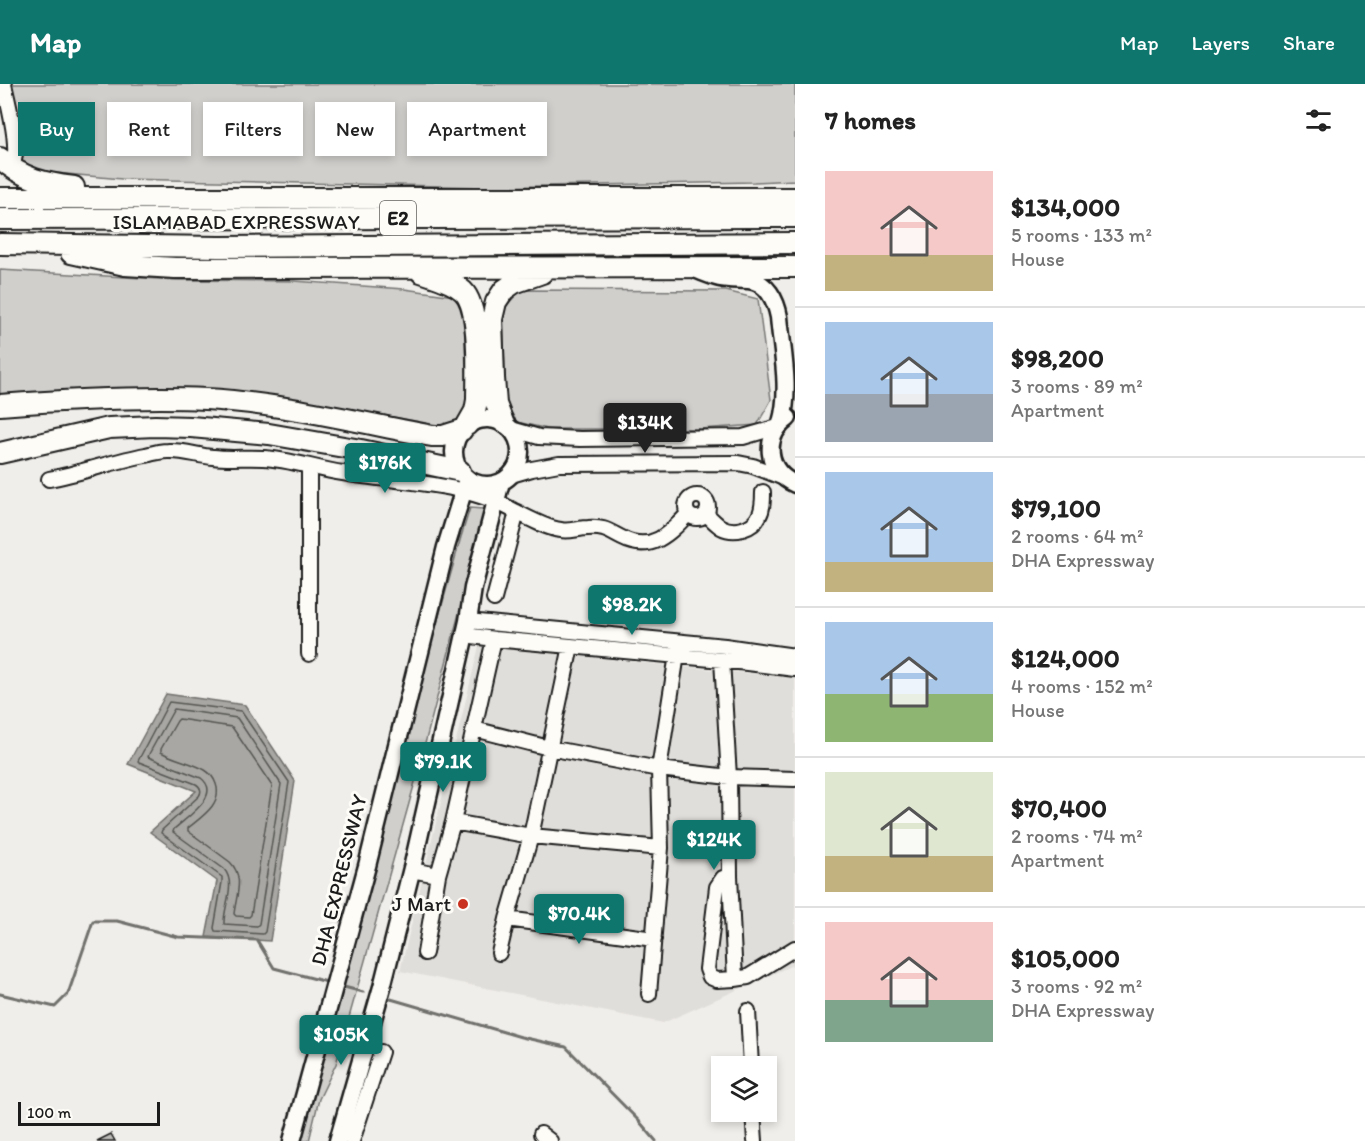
<!DOCTYPE html>
<html lang="en">
<head>
<meta charset="utf-8">
<style>
	body { margin:0; font-family:Itim,sans-serif; background:#f6f6f6; color:#222; height:100vh; display:flex; flex-direction:column; font-size:22px; white-space:nowrap }
	* { box-sizing:border-box; margin:0 }
	p { font-size:20px; color:#767676 }
	.icon { flex:none; width:33px; height:33px; fill:none; stroke:currentColor; stroke-width:2; stroke-linecap:round; stroke-linejoin:round }
	.map { position:relative; flex:1; overflow:hidden }
	.drawer { display:flex; flex-direction:column; background:#fff; width:570px }
	.drawer>* { flex:none }
	.guide { position:absolute; left:18px; top:18px; width:570px; height:54px; display:flex; gap:12px }
	.controls { position:absolute; left:711px; top:972px; display:grid; gap:12px }
	.controls a { display:grid; place-items:center; width:66px; height:66px; border-radius:0px; background:#fff; box-shadow:0 3px 9px #0003; font-size:30px }
	.scale { position:absolute; left:18px; bottom:15px; width:142px; box-sizing:border-box; padding-left:6px; border:3px solid #1c1c1c; border-top:0; font-size:16px; line-height:21px; white-space:nowrap; color:#1c1c1c; -webkit-text-stroke:4px #fdfcf7; paint-order:stroke }
	.price { position:absolute; translate:-50% -51px; padding:0 14px; border-radius:6px; background:#0f766e; color:#fff; font-size:20px; line-height:39px; filter:drop-shadow(0 2px 3px #0008) }
	.price::after { content:''; position:absolute; left:50%; top:36px; width:18px; height:14px; margin-left:-9px; background:inherit; clip-path:polygon(0 0,100% 0,50% 100%) }
	.price.current { background:#222; color:#fff }
	ul { padding:0; list-style:none }
	li { display:flex; align-items:center; gap:18px; height:150px; padding:0 30px }
	li+li { border-top:2px solid #e0e0e0 }
	li span { display:grid; place-items:center; flex:none; width:168px; height:120px; border-radius:0px; color:#555 }
	li>.icon { margin-inline-start:auto }
	span .icon { width:72px; height:72px; fill:#fffc; stroke-width:1 }
	li b { font-size:26px }
	h2 { display:flex; justify-content:space-between; align-items:center; height:72px; padding:0 30px; font-size:26px }
	.chip { padding:0 21px; border-radius:0px; background:#fff; box-shadow:0 3px 9px #0003; font-size:21px; line-height:54px }
	.chip.current { background:#0f766e; color:#fff }
	header { display:flex; align-items:center; gap:36px; box-sizing:border-box; height:84px; padding:0 30px; background:#0f766e; color:#fff }
	header strong { font-size:28px }
	nav { display:flex; gap:33px; margin-inline-start:auto; font-size:21px }
	main { display:flex; flex:1; min-height:0 }
	.map>svg:first-child { display:block }
</style>
</head>
<body>
<header>
<strong>Map</strong>
<nav><a>Map</a><a>Layers</a><a>Share</a></nav>
</header>
<main>
<div class="map">
<svg width="795" height="1057" viewBox="0 0 795 1057">
	<rect width="100%" height="100%" fill="#f0eeea"/>
	<filter id="ink" filterUnits="userSpaceOnUse"><feTurbulence type="fractalNoise" baseFrequency=".0167" numOctaves="2"/><feDisplacementMap in="SourceGraphic" scale="12" xChannelSelector="R" yChannelSelector="G"/><feConvolveMatrix kernelMatrix="1 2 1 2 8 2 1 2 1" color-interpolation-filters="sRGB"/></filter>
	<g filter="url(#ink)">
		<!-- built -->
		<path fill="#e0deda" d="M479 562 795 594V880L663 939 400 887Z"/>
		<!-- green -->
		<path fill="#d0cfcc" stroke="#767674" stroke-width="1.5" d="M9 0H795V96L754 98 487 103 122 95 23 86Z
			M0 186 177 196 294 197 404 205 454 212 464 225 467 319 462 332 448 343 278 312 163 303 48 309 0 315Z
			M521 206 726 207 758 215 771 316 757 341 700 345H548L517 338 506 320 503 225Z
			M470 424 483 425 484 439 477 460 415 698 336 980 319 1015 309 1057H298L415 618 461 453Z"/>
		<!-- water -->
		<path fill="#a8a7a3" stroke="#706f6d" stroke-width="1.5" d="M166 610 245 621 295 697 270 857 206 853 217 797 150 748 196 707 128 680Z"/>
		<g fill="none" stroke-linecap="round" stroke-linejoin="round">
			<!-- shore -->
			<path stroke="#545452" stroke-width="1.5" d="M169 618 241 627 289 698 265 848 263 850 215 847 214 844 222 798V793L161 749 162 746 199 712C202 708 201 703 196 700L139 678 138 677Z
				M174 625 237 634 281 700 259 840 257 842 224 840C223 823 237 800 224 785L173 748 174 745C187 733 223 711 201 694L148 673 149 670Z
				M179 635 232 643 272 702 251 831 249 833 236 832 234 830C236 812 245 793 230 778L188 747V744C201 733 223 720 216 700 214 694 210 689 205 686 191 678 175 676 161 668V665L177 637Z"/>
			<!-- stream -->
			<path stroke="#706f6d" stroke-width="3" d="M344 903 363 908
				M0 910 55 923 68 910 93 837H117L178 853 257 856 274 884 327 898
				M384 913 521 953 566 963 639 1037 656 1057"/>
		</g>
		<!-- building -->
		<path fill="#bbbab6" stroke="#1c1c1c" stroke-width="1.5" d="M111 1050 115 1057H97Z"/>
		<g fill="none" stroke-linecap="round" stroke-linejoin="round">
			<!-- minor casing -->
			<g stroke="#1c1c1c" stroke-width="18">
				<path id="minor" d="M4 0C8 20 22 68 11 84
					M511 345 539 353 580 355 743 353 778 343
					M309 383V570
					M511 391 532 385 559 380 738 379 753 382 784 394
					M49 395C82 389 113 377 146 371 153 369 161 367 168 367 184 366 198 372 213 373 229 375 246 373 263 374 289 375 316 385 343 389 379 395 415 397 451 404 467 408 484 412 499 419 516 427 543 444 561 446 569 448 579 444 588 444 605 443 608 447 622 454 651 469 669 450 688 430
					M686 423a11 11 0 1 1 22 0a11 11 0 1 1-22 0Z
					M706 430C711 434 716 440 721 443 734 450 753 445 759 432 763 425 763 416 763 408
					M494 515 517 428
					M468 537 725 562 795 572
					M465 551 494 555 722 576 795 585
					M722 576 729 693 730 792 735 895 748 893 795 864
					M474 645 549 664 659 685 729 693 795 695
					M453 738 531 752 661 764
					M411 786 438 791
					M730 792 723 794 717 803 707 885 710 893 717 896 735 895
					M507 835 654 855
					M425 869 438 791 453 738 494 555
					M499 869 507 835 531 752 571 562
					M649 910 661 764 659 685 679 558
					M748 927 751 982
					M753 1028 755 1057
					M541 1050 550 1057
					M352 1057 381 968"/>
			</g>
			<!-- major casing -->
			<g stroke="#1c1c1c" stroke-width="21">
				<path id="major" d="M697 186C705 189 712 192 720 194 729 196 739 195 748 196 767 197 776 217 779 233 782 268 791 305 781 339
					M788 334C762 353 766 387 795 400
					M454 368a33 33 0 1 1 66 0a33 33 0 1 1-66 0Z
					M292 1057 367 782 446 463 467 395
					M338 1057 382 903 413 780 468 537 473 504 501 398"/>
			</g>
			<!-- highway casing -->
			<g stroke="#1c1c1c" stroke-width="24">
				<path id="highway" d="M0 74C22 95 45 99 74 103
					M0 114H795
					M0 135 795 133
					M0 160 219 163 795 159
					M71 169 125 181 175 184 795 183
					M421 188C435 193 452 197 463 207 481 224 477 291 477 316L475 327 467 341
					M0 321C68 316 137 312 206 315 280 319 358 338 432 352H443L462 346
					M503 338 496 320 494 294 492 235 496 218 504 206 514 199 542 189
					M0 369 109 344 155 342 191 343 269 350 361 366 460 387"/>
			</g>
			<!-- minor -->
			<use href="#minor" stroke="#fdfcf7" stroke-width="14"/>
			<!-- major -->
			<use href="#major" stroke="#fdfcf7" stroke-width="16"/>
			<!-- highway -->
			<use href="#highway" stroke="#fdfcf7" stroke-width="20"/>
		</g>
	</g>
	<!-- markers -->
	<circle fill="#c8321e" stroke="#fdfcf7" stroke-width="2" cx="463" cy="820" r="6"/>
	<g text-anchor="middle" stroke-width="6" stroke-linejoin="round" paint-order="stroke">
		<!-- shield labels -->
		<rect fill="#fdfcf7" stroke="#605f5e" stroke-width="1.5" x="380" y="117" width="36" height="34" rx="4.5"/>
		<g font-size="20" font-weight="bold" fill="#1c1c1c">
			<text x="398" y="141">E2</text>
		</g>
		<!-- street labels -->
		<g font-size="21" fill="#1c1c1c" stroke="#fdfcf7">
			<text x="236" y="145">ISLAMABAD EXPRESSWAY</text>
			<text transform="translate(339 796) rotate(-76)" y="7">DHA EXPRESSWAY</text>
		</g>
		<!-- poi labels -->
		<g font-size="21" fill="#1c1c1c" stroke="#fdfcf7" text-anchor="end">
			<text x="451" y="827">J Mart</text>
		</g>
	</g>
</svg>
<div class="controls">
<a><svg class="icon" aria-label="layers" viewBox="0 0 24 24"><path d="M12 4l9 5-9 5-9-5zM3 14l9 5 9-5"/></svg></a>
</div>
<div class="scale">100 m</div>
<b class="price current" style="left:645px;top:370px">$134K</b>
<b class="price" style="left:385px;top:410px">$176K</b>
<b class="price" style="left:632px;top:552px">$98.2K</b>
<b class="price" style="left:443px;top:709px">$79.1K</b>
<b class="price" style="left:714px;top:787px">$124K</b>
<b class="price" style="left:579px;top:861px">$70.4K</b>
<b class="price" style="left:341px;top:982px">$105K</b>
<div class="guide">
<a class="chip current">Buy</a>
<a class="chip">Rent</a>
<a class="chip">Filters</a>
<a class="chip">New</a>
<a class="chip">Apartment</a>
</div>
</div>
<section class="drawer">
<h2>7 homes<svg class="icon" aria-label="filters" viewBox="0 0 24 24"><path d="M4 7h16M4 17h16"/><circle cx="9" cy="7" r="2"/><circle cx="15" cy="17" r="2"/></svg></h2>
<ul>
<li><span style="background:linear-gradient(#f6c9c9 70%,#c2b280 0)"><svg class="icon" aria-label="home" viewBox="0 0 24 24"><path d="M3 11l9-7 9 7M6 9v11h12V9"/></svg></span><div><b>$134,000</b><p>5 rooms · 133 m²</p><p>House</p></div></li>
<li><span style="background:linear-gradient(#a9c7e8 60%,#9aa5b1 0)"><svg class="icon" aria-label="home" viewBox="0 0 24 24"><path d="M3 11l9-7 9 7M6 9v11h12V9"/></svg></span><div><b>$98,200</b><p>3 rooms · 89 m²</p><p>Apartment</p></div></li>
<li><span style="background:linear-gradient(#a9c7e8 75%,#c2b280 0)"><svg class="icon" aria-label="home" viewBox="0 0 24 24"><path d="M3 11l9-7 9 7M6 9v11h12V9"/></svg></span><div><b>$79,100</b><p>2 rooms · 64 m²</p><p>DHA Expressway</p></div></li>
<li><span style="background:linear-gradient(#a9c7e8 60%,#8fb573 0)"><svg class="icon" aria-label="home" viewBox="0 0 24 24"><path d="M3 11l9-7 9 7M6 9v11h12V9"/></svg></span><div><b>$124,000</b><p>4 rooms · 152 m²</p><p>House</p></div></li>
<li><span style="background:linear-gradient(#dfe7d0 70%,#c2b280 0)"><svg class="icon" aria-label="home" viewBox="0 0 24 24"><path d="M3 11l9-7 9 7M6 9v11h12V9"/></svg></span><div><b>$70,400</b><p>2 rooms · 74 m²</p><p>Apartment</p></div></li>
<li><span style="background:linear-gradient(#f6c9c9 65%,#7fa58c 0)"><svg class="icon" aria-label="home" viewBox="0 0 24 24"><path d="M3 11l9-7 9 7M6 9v11h12V9"/></svg></span><div><b>$105,000</b><p>3 rooms · 92 m²</p><p>DHA Expressway</p></div></li>
</ul>
</section>
</main>
</body>
</html>
